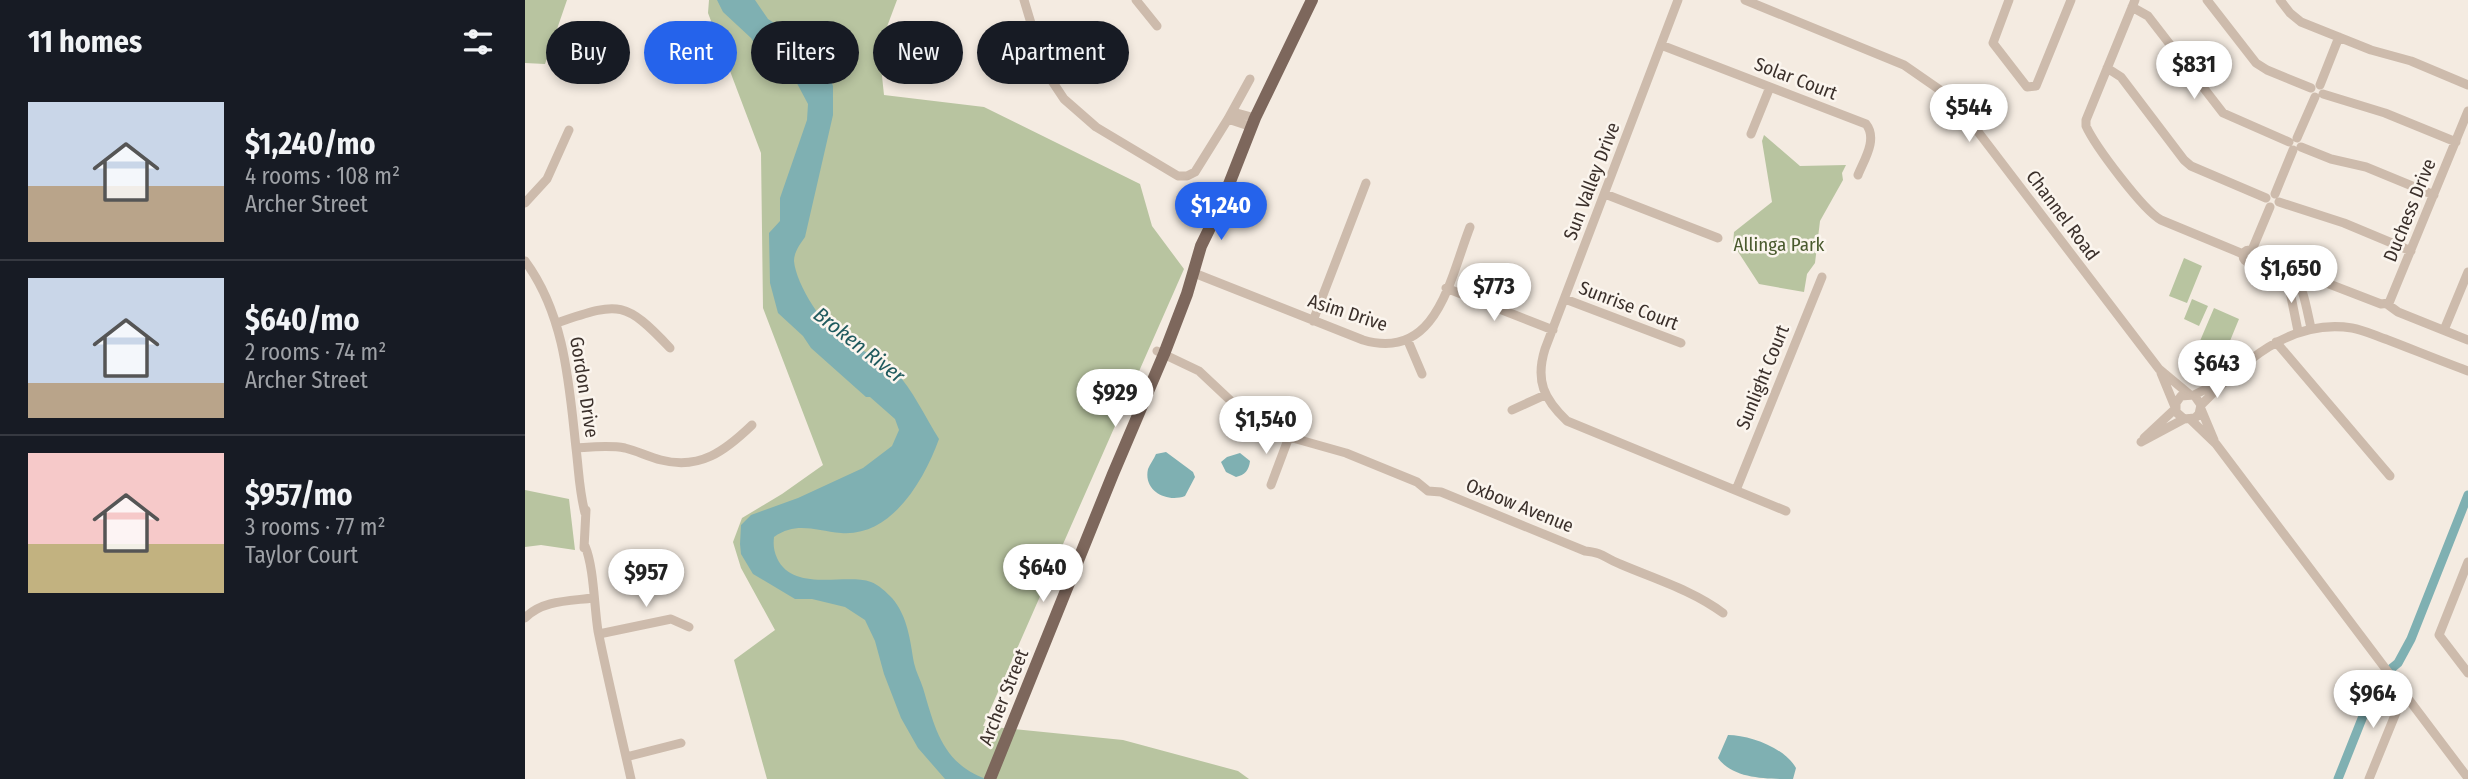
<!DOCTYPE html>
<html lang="en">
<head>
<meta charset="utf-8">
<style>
	body { margin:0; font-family:"Fira Sans Condensed",sans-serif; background:#20242c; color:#f1f3f6; height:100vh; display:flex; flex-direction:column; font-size:26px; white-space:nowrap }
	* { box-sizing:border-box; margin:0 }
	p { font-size:23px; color:#9ea1a6 }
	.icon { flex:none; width:38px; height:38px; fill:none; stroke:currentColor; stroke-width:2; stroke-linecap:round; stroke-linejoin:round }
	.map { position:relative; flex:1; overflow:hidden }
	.drawer { display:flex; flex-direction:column; background:#171b24; width:525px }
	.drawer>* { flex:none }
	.top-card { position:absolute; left:21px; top:21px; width:665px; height:63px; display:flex; gap:14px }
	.price { position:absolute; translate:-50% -60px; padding:0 16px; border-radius:24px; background:#fff; color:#222; font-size:23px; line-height:46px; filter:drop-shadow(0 2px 4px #0008) }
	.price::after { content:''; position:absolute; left:50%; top:42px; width:21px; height:16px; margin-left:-10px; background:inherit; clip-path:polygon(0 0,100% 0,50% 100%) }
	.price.selected { background:#2563eb; color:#fff }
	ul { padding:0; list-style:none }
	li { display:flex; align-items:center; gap:21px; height:175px; padding:0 28px }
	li+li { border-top:2px solid #363941 }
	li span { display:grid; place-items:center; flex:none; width:196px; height:140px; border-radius:0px; color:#555 }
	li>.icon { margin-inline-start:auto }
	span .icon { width:84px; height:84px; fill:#fffc; stroke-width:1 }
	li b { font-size:30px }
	h2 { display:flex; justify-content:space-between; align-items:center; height:84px; padding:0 28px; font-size:30px }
	.pill { padding:0 24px; border-radius:32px; background:#171b24; box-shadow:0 4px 10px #0003; font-size:24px; line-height:63px }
	.pill.selected { background:#2563eb; color:#fff }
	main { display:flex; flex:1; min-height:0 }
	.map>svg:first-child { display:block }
</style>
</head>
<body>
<main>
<section class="drawer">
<h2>11 homes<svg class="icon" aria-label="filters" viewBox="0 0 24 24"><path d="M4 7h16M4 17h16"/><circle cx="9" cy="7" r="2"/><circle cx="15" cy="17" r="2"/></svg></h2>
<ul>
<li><span style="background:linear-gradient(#c9d6e8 60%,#b9a48a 0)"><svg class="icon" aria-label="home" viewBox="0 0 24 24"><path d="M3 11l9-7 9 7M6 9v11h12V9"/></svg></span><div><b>$1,240/mo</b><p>4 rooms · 108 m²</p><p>Archer Street</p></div></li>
<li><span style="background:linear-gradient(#c9d6e8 75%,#b9a48a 0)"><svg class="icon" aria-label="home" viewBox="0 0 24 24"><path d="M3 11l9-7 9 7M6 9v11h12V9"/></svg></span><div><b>$640/mo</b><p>2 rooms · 74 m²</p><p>Archer Street</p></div></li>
<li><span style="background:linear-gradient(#f6c9c9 65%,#c2b280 0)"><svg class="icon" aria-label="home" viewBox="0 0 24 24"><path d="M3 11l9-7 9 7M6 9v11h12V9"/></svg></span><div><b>$957/mo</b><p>3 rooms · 77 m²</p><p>Taylor Court</p></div></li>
</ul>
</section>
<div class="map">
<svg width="1943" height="779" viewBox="0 0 1943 779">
	<rect width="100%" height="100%" fill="#f4ebe1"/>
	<!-- green -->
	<path fill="#b8c4a0" d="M0 0H42L20 64 0 63Z
		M184 0H372L354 48 359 95 459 107 615 184 627 226 659 269 458 726 598 740 713 771 724 779H242L209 660 250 630 216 568 208 542 217 518 257 494 298 465 238 308 236 153 183 13Z
		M1239 135 1275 166 1321 165 1317 173 1318 180 1295 221 1290 263 1282 274 1279 292 1234 284 1208 244 1209 232 1247 202 1237 141Z
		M1659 258 1677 266 1662 303 1644 296Z
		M1667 299 1683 306 1674 326 1659 319Z
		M1689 308 1714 319 1698 358 1672 348Z
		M0 490 44 499 50 550 16 545 0 547Z"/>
	<!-- water -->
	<path fill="#7fb0b2" d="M192 0H230L243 19 295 53 308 86V115L280 237C275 244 269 252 269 261 271 285 300 329 320 341 336 351 356 357 370 371 388 390 400 417 414 439 399 480 367 537 316 533 290 531 272 521 249 537 248 545 249 551 252 558 268 593 320 573 346 582 354 585 361 592 367 598 383 617 385 640 389 663 391 672 395 679 398 688 410 728 417 763 461 779H420L393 748 376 718 359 674 350 641 340 620 320 607 287 599H270L228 574 216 554 215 544 216 525 226 515 273 498 338 468 367 446 374 430 370 419 345 397H341L286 348 278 336 253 313 245 283 244 233 255 221V198L282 120 283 104 267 74 235 52 226 38 198 12Z
		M641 452 668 472 670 477 660 496C642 503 618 491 623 469 625 464 629 459 631 454Z
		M715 453 725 461C724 470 720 475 711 477L701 472 696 462 702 457Z
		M1203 735C1225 735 1260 748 1271 768L1268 779C1241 779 1208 779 1193 758Z"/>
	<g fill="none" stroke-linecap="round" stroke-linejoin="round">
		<!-- canal -->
		<path stroke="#7fb0b2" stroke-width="9" d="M1813 779 1850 686 1856 677 1873 663 1886 639 1943 495"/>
		<!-- minor -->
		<path stroke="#cdbbac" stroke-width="9" d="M499 0 518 63 523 75 539 99 571 127 653 176H662L670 172 703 119 725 79
			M611 0 632 26
			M1153 0 1020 349C1010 381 1019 399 1042 421L1261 511
			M1220 0 1379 65 1428 99 1634 369 1664 394
			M1484 0 1468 43 1502 87 1511 86 1546 0
			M1610 0 1561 120V126C1570 146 1618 210 1636 220L1718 254
			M1682 0 1731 63 1742 70 1786 88
			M1755 0 1765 13 1776 22 1846 50 1886 61 1943 85
			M1607 7 1623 16 1698 113 1764 142
			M1136 45 1341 124C1353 139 1339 160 1333 175
			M1582 68 1596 77 1659 160 1666 166 1741 198
			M1795 85 1814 37
			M1798 94 1860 113 1931 142
			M708 112 730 118
			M703 119 727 127
			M1226 134 1245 87
			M1772 138 1790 97
			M1776 147 1806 159 1841 167 1909 195
			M1080 194 1193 238
			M1750 194 1768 150
			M1754 202 1819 223 1886 251
			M0 203 22 179 44 130
			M1718 256a6 6 0 1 1 12 0a6 6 0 1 1-12 0Z
			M1727 250 1745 207
			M1730 258C1779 278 1775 279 1786 328
			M0 261C40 315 44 384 51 448 54 472 54 490 60 513
			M1761 272 1773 331
			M669 273 838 340C912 362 925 278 945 227
			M921 288 1028 330
			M1766 291 1799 282 1856 304 1864 303 1943 111
			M1040 299 1156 343
			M1862 304 1873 312 1943 340
			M788 321 841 183
			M31 323C93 303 98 298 145 348
			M1919 330 1943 272
			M883 341 897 374
			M1751 342 1865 476
			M632 351 674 371 723 417 736 426 750 433 821 453 892 482 903 491 916 492 1060 551C1080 553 1079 558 1095 564 1130 579 1167 590 1198 613
			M1636 373 1650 407
			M1669 395 1695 382
			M1676 405C1718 363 1764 318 1827 328 1839 330 1851 336 1863 340 1889 350 1916 361 1943 371
			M1676 409 1689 440
			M987 410 1020 395
			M1665 419 1691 444 1943 778
			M1619 438 1650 409
			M1616 442 1659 419 1670 418 1674 414 1676 405 1669 395 1656 396 1651 403V412L1659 419
			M51 448C67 447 84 445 100 448 112 451 124 457 136 460 175 470 200 451 227 425
			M746 485 764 437
			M1211 490 1297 277
			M60 546C69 567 69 606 73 631 83 680 95 730 106 779
			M59 548 61 510
			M1943 562 1914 635 1943 673
			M0 618C17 600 45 601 68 598
			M74 634 146 619 164 627
			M101 757 156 743
			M1844 779 1879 693"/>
		<!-- major -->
		<path stroke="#7d675c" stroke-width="12" d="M465 779 588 474 639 354 662 294 676 246 695 207 730 118 787 0"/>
	</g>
	<g text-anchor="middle" stroke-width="5" stroke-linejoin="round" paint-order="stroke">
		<!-- street labels -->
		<g font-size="19" fill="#3b302b" stroke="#fbf5ee">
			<text transform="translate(1271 78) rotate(21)" y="7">Solar Court</text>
			<text transform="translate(1066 181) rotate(-69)" y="7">Sun Valley Drive</text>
			<text transform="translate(1884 210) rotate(-68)" y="7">Duchess Drive</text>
			<text transform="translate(1538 215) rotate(53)" y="7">Channel Road</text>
			<text transform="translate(1104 305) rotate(21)" y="7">Sunrise Court</text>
			<text transform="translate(823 312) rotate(18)" y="7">Asim Drive</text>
			<text transform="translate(1237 377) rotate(-68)" y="7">Sunlight Court</text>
			<text transform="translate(60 387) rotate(81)" y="7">Gordon Drive</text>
			<text transform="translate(995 505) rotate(22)" y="7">Oxbow Avenue</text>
			<text transform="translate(478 697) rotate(-68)" y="7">Archer Street</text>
		</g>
		<!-- park labels -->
		<g font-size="19" fill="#4a5a2e" stroke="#fbf5ee">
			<text x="1254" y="251">Allinga Park</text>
		</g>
		<!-- water labels -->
		<g font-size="21" font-style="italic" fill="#1f5a5e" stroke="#fbf5ee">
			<text transform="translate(334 345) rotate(38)" y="7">Broken River</text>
		</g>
	</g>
</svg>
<b class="price" style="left:1669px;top:101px">$831</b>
<b class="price" style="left:1444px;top:144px">$544</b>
<b class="price selected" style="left:696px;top:242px">$1,240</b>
<b class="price" style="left:1766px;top:305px">$1,650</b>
<b class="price" style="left:969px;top:323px">$773</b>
<b class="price" style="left:1692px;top:400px">$643</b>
<b class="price" style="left:590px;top:429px">$929</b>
<b class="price" style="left:741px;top:456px">$1,540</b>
<b class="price" style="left:518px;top:604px">$640</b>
<b class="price" style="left:121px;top:609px">$957</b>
<b class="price" style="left:1848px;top:730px">$964</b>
<div class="top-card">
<a class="pill">Buy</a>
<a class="pill selected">Rent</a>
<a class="pill">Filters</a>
<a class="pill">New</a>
<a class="pill">Apartment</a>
</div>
</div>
</main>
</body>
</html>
